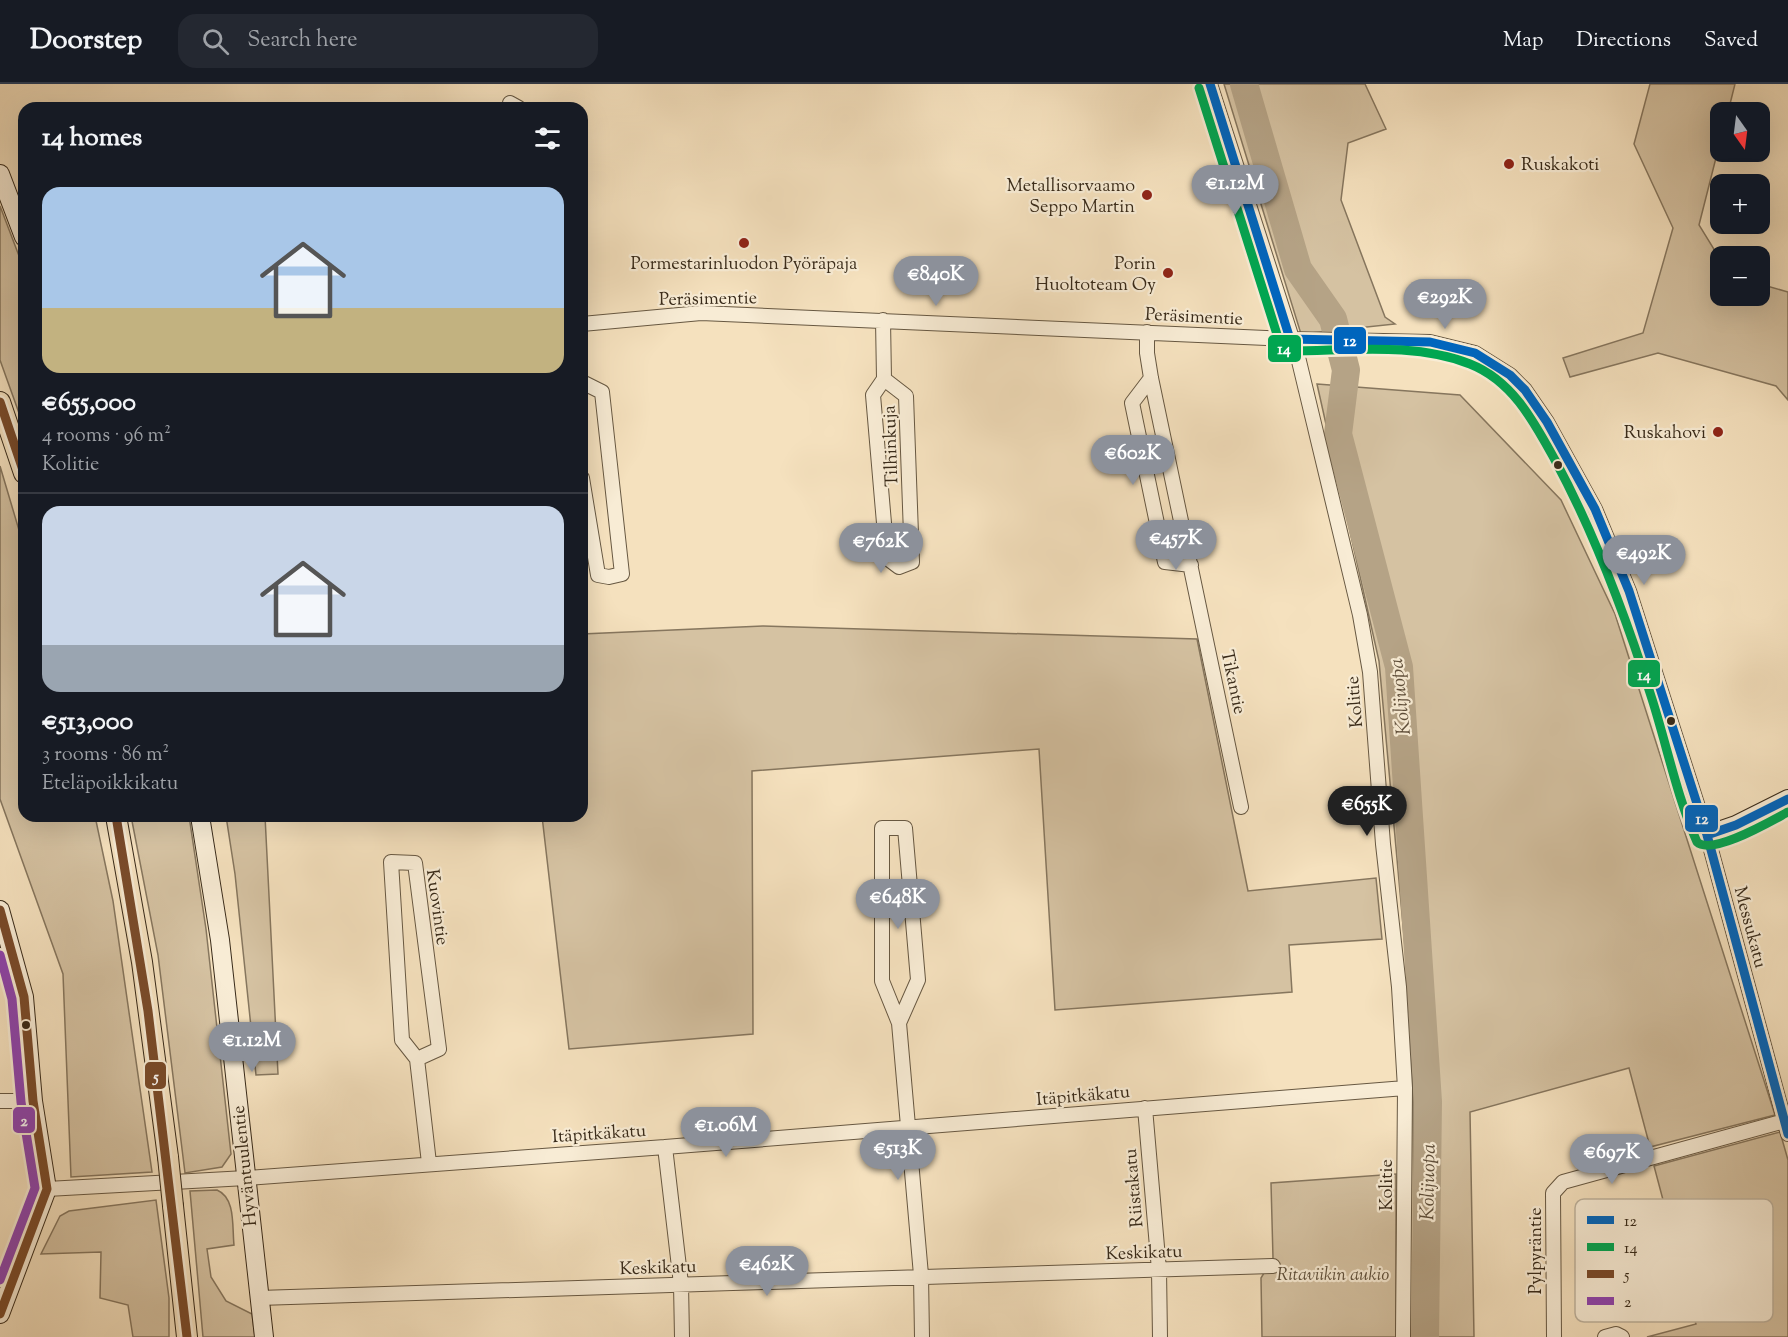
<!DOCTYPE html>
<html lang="en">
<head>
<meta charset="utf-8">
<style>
	body { margin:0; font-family:"Sorts Mill Goudy",serif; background:#242831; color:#f1f3f6; height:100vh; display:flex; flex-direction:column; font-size:22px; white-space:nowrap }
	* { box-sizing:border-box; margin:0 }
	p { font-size:20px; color:#9ea1a6 }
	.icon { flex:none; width:33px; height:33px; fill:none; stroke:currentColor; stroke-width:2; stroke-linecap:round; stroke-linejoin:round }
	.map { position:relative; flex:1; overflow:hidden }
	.side { position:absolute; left:18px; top:18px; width:570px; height:720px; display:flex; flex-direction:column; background:#171b24; border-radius:18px; box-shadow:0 6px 24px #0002 }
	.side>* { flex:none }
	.needle { width:39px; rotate:166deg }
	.tools { position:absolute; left:1710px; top:18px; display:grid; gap:12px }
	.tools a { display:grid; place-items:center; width:60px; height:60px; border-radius:12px; background:#171b24; box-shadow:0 6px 24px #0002; font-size:30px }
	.price { position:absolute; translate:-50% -51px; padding:0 14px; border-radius:21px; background:#8c9099; color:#fff; font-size:20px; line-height:39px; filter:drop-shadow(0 2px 3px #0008) }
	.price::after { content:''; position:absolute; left:50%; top:36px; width:18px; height:14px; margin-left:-9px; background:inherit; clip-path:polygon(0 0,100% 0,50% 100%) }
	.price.current { background:#222; color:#fff }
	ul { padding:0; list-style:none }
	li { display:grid; align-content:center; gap:12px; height:318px; padding:0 24px }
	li+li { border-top:2px solid #363941 }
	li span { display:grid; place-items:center; height:186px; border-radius:18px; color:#555 }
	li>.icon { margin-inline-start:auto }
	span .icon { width:108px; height:108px; fill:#fffc; stroke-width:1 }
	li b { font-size:26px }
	h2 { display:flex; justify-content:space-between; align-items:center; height:72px; padding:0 24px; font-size:26px }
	header { display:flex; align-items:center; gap:36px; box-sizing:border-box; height:84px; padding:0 30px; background:#171b24; border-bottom:2px solid #363941 }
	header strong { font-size:28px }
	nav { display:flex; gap:33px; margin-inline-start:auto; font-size:21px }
	.search { width:420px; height:54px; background:#242831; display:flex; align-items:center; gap:15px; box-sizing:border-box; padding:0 21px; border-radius:18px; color:#9ea1a6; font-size:22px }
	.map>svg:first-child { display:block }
</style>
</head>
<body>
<header>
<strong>Doorstep</strong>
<div class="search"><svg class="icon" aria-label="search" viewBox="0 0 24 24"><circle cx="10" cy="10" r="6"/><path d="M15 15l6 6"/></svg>Search here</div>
<nav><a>Map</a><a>Directions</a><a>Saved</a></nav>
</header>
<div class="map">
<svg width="1788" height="1253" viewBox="0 0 1788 1253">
	<rect width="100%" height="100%" fill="#f5e1be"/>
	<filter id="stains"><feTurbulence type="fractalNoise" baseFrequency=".00333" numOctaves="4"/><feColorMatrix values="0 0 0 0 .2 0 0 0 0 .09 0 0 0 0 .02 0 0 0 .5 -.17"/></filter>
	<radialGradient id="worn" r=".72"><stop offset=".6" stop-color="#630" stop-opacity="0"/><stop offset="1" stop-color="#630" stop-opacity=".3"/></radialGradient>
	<!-- green -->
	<path fill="#d5c2a2" stroke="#86765e" stroke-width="1.5" d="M1224 0H1365L1386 45 1348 59 1341 116 1385 233 1395 240 1301 250Z
		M1650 0H1735L1728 28H1720V58L1699 141 1720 175V212H1760V200L1788 208V316L1776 302 1658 269 1570 293 1563 274 1643 249 1673 144 1634 60Z
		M0 122 24 185V343L0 276Z
		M1317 300 1460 311 1561 416 1615 530 1775 1031 1650 1063 1629 984 1470 1028 1474 1253H1414L1413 1013 1409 907 1379 577Z
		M0 382 24 463V732H95L113 817 152 1088 71 1093 63 890 0 715Z
		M763 542 1197 555 1248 807 1376 794 1382 855 1289 861 1292 908 1055 926 1039 665 752 687 753 950 569 965 542 732H582V550Z
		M131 732H189L206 845 231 1070 222 1083 185 1089 158 871Z
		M226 732H265L278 990 256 991 235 790Z
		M1780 1048 1788 1076V1253H1647L1696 1240 1654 1082Z
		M1396 1090V1253H1262L1261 1194 1273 1174 1271 1099Z
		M217 1106C236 1114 232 1143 234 1161L207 1165 211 1193 226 1217 252 1230 255 1253H203L190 1107Z
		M156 1116 169 1214V1253H133L128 1221 100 1214 101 1168 41 1170 60 1132 69 1127Z"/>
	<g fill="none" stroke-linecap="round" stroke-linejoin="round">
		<!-- river -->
		<path stroke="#b5a386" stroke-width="28" d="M1244 0 1298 185 1333 235 1346 286 1338 350 1399 583 1428 1018 1425 1253"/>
		<!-- street casing -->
		<g stroke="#675842" stroke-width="16">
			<path id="street" d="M1210 0 1298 273 1360 531 1370 588 1383 760 1399 903 1405 1004 1403 1253
				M510 19 519 24
				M883 236 884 295 873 311 887 474 899 483 912 478 906 312 884 295
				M582 240 701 229 1290 255 1430 258 1475 269 1510 291 1525 306 1547 338 1595 425 1629 507 1707 751 1788 1050
				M1147 248V269L1151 294 1241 723
				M1151 294 1132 319 1165 478 1191 481
				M582 298 602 308 622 490 609 493 598 491 582 394
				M899 939 918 896 905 744H882V897L899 939 921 1191 922 1253
				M417 975 439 965 415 779 391 778 402 956 417 975 429 1079
				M0 1017H33
				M1145 1024 1159 1186 1160 1253
				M665 1063 681 1200 682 1253
				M47 1105 246 1094 665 1063 1405 1004
				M259 1214 1273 1182
				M1554 1253 1553 1109 1563 1098 1788 1036
				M1605 1253 1616 1250 1622 1253"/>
		</g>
		<!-- secondary casing -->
		<g stroke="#382a19" stroke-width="20">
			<path id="secondary" d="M0 90 24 153
				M200 732 220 856 264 1253
				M1707 751 1736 741 1788 715
				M0 826 24 913 33 1017 47 1105 0 1230"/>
		</g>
		<!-- primary casing -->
		<g stroke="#382a19" stroke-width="22">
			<path id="primary" d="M0 318 24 389
				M116 732 142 878 168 1073
				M173 1122 187 1253"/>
		</g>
		<!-- street -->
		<use href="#street" stroke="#f8ecd5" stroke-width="14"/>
		<!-- secondary -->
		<use href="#secondary" stroke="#f8ecd5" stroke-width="18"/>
		<!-- primary -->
		<use href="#primary" stroke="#f5e1be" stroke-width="20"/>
		<!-- primary-bridge casing -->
		<g stroke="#382a19" stroke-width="22" stroke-linecap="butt">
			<path id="primary-bridge" d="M168 1073 173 1122"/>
		</g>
		<!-- primary-bridge -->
		<use href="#primary-bridge" stroke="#f5e1be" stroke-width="20"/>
		<!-- bus-1 casing -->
		<g stroke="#f8ecd5" stroke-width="14">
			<path id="bus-1" d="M1210 0 1290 255 1430 258 1475 269 1510 291 1525 306 1547 338 1595 425 1629 507 1707 751 1788 1050
				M1707 751 1736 741 1788 715"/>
		</g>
		<!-- bus-2 casing -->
		<g stroke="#f8ecd5" stroke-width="14">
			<path id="bus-2" d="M1199 4 1281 263 1290 267C1348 267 1415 258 1470 280 1513 297 1534 338 1555 376 1596 452 1626 533 1652 615 1667 662 1677 713 1697 758 1712 772 1771 737 1788 728"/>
		</g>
		<!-- bus-3 casing -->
		<g stroke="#f8ecd5" stroke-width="14">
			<path id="bus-3" d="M0 318 24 389
				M116 732 148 927 187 1253
				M0 826 24 913 33 1017 47 1105 0 1230"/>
		</g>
		<!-- bus-4 casing -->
		<g stroke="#f8ecd5" stroke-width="14">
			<path id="bus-4" d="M0 871 12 915 21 1018 35 1104 0 1196"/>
		</g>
		<!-- bus-1 -->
		<use href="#bus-1" stroke="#0065bd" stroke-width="9"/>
		<!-- bus-2 -->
		<use href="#bus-2" stroke="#00a651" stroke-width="9"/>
		<!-- bus-3 -->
		<use href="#bus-3" stroke="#7a4b2a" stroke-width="9"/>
		<!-- bus-4 -->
		<use href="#bus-4" stroke="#8e44ad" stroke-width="9"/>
	</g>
	<!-- markers -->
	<g fill="#8f2418" stroke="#f8ecd5" stroke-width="2">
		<circle cx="1509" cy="80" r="6"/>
		<circle cx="1147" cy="111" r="6"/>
		<circle cx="744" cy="159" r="6"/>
		<circle cx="1168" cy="189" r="6"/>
		<circle cx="1718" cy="348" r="6"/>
	</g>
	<g fill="#382a19" stroke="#f8ecd5" stroke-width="2">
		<circle cx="1558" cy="381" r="5"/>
		<circle cx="1671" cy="637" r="5"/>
		<circle cx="26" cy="941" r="5"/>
	</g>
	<g text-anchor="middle" stroke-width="4.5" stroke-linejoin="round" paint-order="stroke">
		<!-- poi labels -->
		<g font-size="18" fill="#382a19" stroke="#f8ecd5" text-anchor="end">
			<text x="1521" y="86" text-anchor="start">Ruskakoti</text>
			<text x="1135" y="107">Metallisorvaamo<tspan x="1135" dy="21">Seppo Martin</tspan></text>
			<text x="744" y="185" text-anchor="middle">Pormestarinluodon Pyöräpaja</text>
			<text x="1156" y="185">Porin<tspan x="1156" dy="21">Huoltoteam Oy</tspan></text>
			<text x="1706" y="354">Ruskahovi</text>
		</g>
		<!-- street labels -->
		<g font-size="18" fill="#382a19" stroke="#f8ecd5">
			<text transform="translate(708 214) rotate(-1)" y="6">Peräsimentie</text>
			<text transform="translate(1194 232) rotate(3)" y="6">Peräsimentie</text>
			<text transform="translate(890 362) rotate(-92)" y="6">Tilhinkuja</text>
			<text transform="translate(1234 598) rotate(78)" y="6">Tikantie</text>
			<text transform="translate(1354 618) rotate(-95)" y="6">Kolitie</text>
			<text transform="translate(438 823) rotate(82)" y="6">Kuovintie</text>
			<text transform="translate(1751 843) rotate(75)" y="6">Messukatu</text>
			<text transform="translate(1083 1011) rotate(-5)" y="6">Itäpitkäkatu</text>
			<text transform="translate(599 1049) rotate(-4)" y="6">Itäpitkäkatu</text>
			<text transform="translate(244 1082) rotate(-96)" y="6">Hyväntuulentie</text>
			<text transform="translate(1386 1101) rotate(-90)" y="6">Kolitie</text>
			<text transform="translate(1133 1104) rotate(-95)" y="6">Riistakatu</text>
			<text transform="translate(1535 1167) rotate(-90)" y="6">Pylpyräntie</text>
			<text transform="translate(1144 1168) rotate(-2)" y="6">Keskikatu</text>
			<text transform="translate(658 1183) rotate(-2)" y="6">Keskikatu</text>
		</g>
		<!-- park labels -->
		<g font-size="18" font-style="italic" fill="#5f503b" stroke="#f8ecd5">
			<text x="1333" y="1196">Ritaviikin aukio</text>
		</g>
		<!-- water labels -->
		<g font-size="20" font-style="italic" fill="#5e4e3a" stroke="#f8ecd5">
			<text transform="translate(1399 613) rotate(-96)" y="7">Kolijuopa</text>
			<text transform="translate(1427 1098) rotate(-89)" y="7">Kolijuopa</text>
		</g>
	</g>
	<!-- legend -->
	<rect x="1575" y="1115" width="198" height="123" rx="9" fill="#f8ecd5" stroke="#beb29d" stroke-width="1.5"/>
	<rect x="1587" y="1132" width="27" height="8" fill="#0065bd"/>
	<rect x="1587" y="1159" width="27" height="8" fill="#00a651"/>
	<rect x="1587" y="1186" width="27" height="8" fill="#7a4b2a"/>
	<rect x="1587" y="1213" width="27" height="8" fill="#8e44ad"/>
	<g font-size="16" fill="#382a19">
		<text x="1624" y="1142">12</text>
		<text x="1624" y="1169">14</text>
		<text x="1624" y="1196">5</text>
		<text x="1624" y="1223">2</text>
	</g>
	<g stroke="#f8ecd5" stroke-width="2">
		<rect x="1333" y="242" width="34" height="29" rx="6" fill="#0065bd"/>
		<rect x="1267" y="250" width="35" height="29" rx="6" fill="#00a651"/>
		<rect x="1627" y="575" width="34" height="29" rx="6" fill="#00a651"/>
		<rect x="1684" y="720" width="35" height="29" rx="6" fill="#0065bd"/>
		<rect x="144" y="977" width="23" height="29" rx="6" fill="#7a4b2a"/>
		<rect x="12" y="1022" width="24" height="28" rx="6" fill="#8e44ad"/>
	</g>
	<g font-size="16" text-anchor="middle" font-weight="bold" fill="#fff">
		<text x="1350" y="262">12</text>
		<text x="1284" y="270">14</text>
		<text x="1644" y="596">14</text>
		<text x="1702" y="740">12</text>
		<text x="156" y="998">5</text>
		<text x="24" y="1042">2</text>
	</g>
	<rect width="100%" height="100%" filter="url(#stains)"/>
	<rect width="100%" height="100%" fill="url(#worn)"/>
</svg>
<div class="tools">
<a><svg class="needle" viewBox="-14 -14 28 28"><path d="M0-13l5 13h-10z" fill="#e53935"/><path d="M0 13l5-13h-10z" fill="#9ea1a6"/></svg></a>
<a>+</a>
<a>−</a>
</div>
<b class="price" style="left:1235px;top:132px">€1.12M</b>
<b class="price" style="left:936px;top:223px">€840K</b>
<b class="price" style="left:1445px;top:246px">€292K</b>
<b class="price" style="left:1133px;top:402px">€602K</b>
<b class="price" style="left:1176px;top:487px">€457K</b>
<b class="price" style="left:881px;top:490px">€762K</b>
<b class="price" style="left:1644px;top:502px">€492K</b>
<b class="price current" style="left:1367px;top:753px">€655K</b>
<b class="price" style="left:898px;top:846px">€648K</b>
<b class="price" style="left:252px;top:989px">€1.12M</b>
<b class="price" style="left:726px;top:1074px">€1.06M</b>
<b class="price" style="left:898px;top:1097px">€513K</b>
<b class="price" style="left:1612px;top:1101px">€697K</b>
<b class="price" style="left:767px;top:1213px">€462K</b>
<section class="side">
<h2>14 homes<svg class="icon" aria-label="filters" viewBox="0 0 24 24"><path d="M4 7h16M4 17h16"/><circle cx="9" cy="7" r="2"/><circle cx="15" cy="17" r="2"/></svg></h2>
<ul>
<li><span style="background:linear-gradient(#a9c7e8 65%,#c2b280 0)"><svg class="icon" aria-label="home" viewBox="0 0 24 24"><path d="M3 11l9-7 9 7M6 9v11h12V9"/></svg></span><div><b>€655,000</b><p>4 rooms · 96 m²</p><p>Kolitie</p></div></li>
<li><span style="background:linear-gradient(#c9d6e8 75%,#9aa5b1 0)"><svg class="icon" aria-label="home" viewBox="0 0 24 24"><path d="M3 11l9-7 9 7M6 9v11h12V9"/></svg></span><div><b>€513,000</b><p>3 rooms · 86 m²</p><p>Eteläpoikkikatu</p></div></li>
</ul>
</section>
</div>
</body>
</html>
